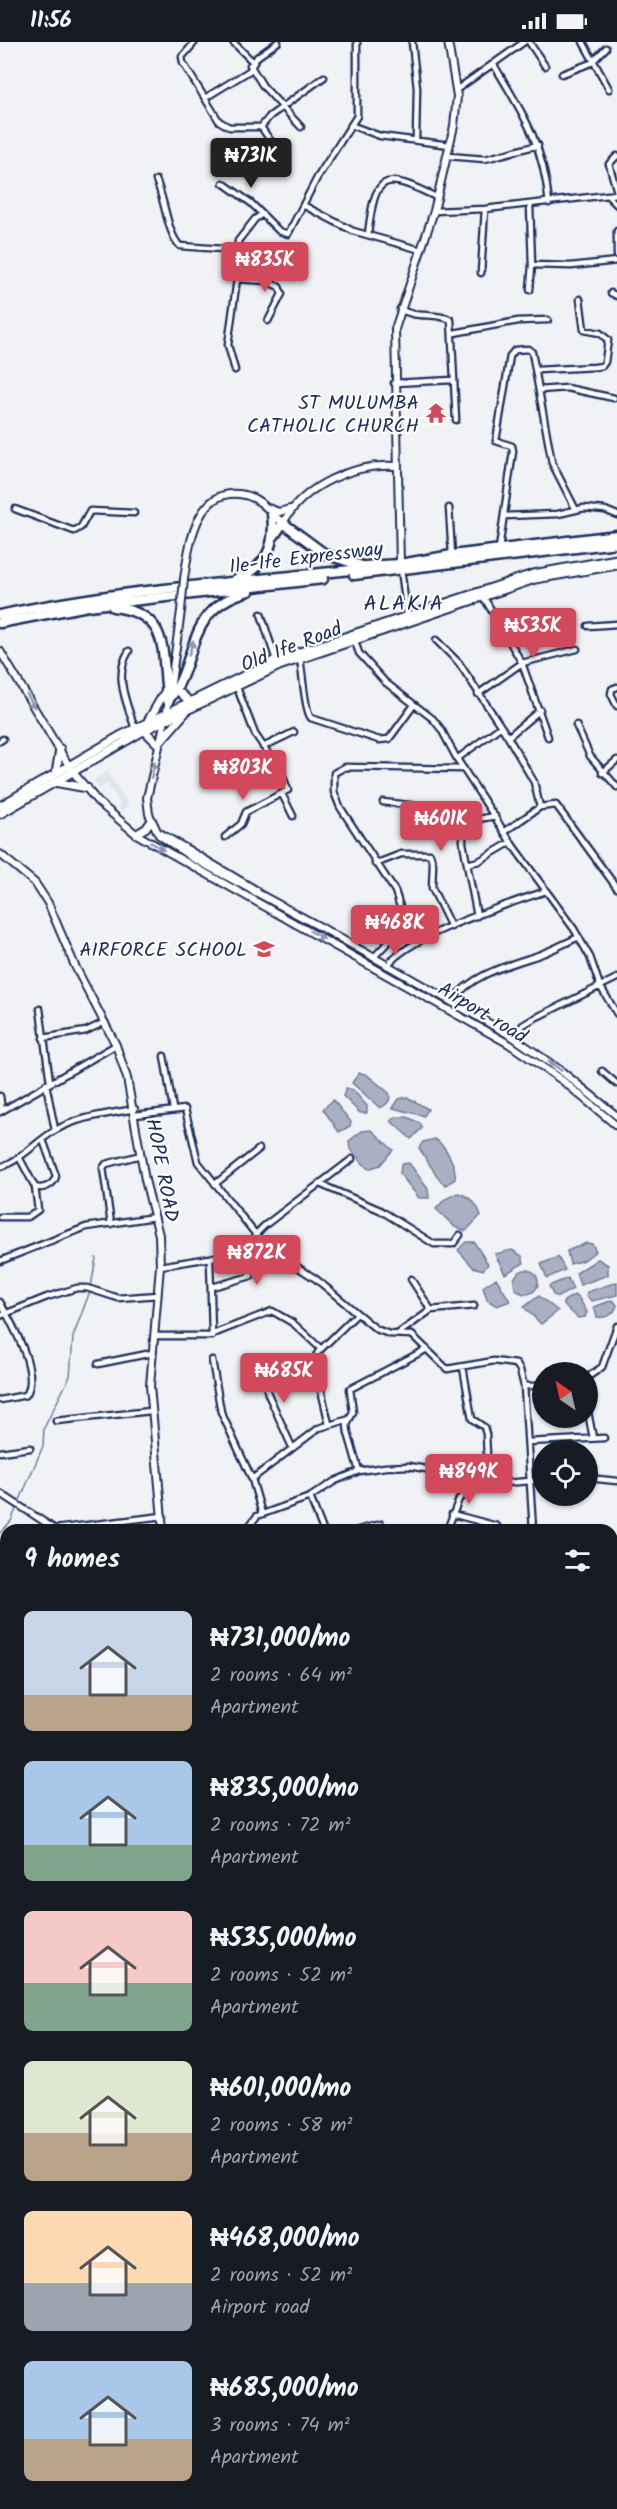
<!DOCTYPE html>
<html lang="en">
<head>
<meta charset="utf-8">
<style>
	body { margin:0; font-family:Kalam,sans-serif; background:#242831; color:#f1f3f6; height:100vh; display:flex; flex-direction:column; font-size:22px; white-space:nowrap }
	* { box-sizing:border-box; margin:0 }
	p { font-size:20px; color:#9ea1a6 }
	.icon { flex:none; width:33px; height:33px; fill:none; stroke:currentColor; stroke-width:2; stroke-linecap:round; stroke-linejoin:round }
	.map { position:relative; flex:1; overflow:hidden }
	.drawer { position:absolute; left:0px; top:1482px; width:618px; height:986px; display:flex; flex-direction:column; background:#171b24; border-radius:18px 18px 0 0; box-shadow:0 2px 4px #0004 }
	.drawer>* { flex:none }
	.needle { width:39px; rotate:326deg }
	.tools { position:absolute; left:532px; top:1320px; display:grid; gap:12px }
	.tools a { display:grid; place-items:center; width:66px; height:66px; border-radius:50%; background:#171b24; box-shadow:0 2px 4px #0004; font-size:30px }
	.price { position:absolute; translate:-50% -51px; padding:0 14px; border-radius:6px; background:#d1495b; color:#fff; font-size:20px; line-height:39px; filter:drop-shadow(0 2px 3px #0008) }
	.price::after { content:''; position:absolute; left:50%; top:36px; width:18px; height:14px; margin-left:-9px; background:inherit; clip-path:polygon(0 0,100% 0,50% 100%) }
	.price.current { background:#222; color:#fff }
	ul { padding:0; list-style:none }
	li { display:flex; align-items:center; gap:18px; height:150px; padding:0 24px }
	li span { display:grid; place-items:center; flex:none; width:168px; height:120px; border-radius:9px; color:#555 }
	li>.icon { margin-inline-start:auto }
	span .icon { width:72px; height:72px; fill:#fffc; stroke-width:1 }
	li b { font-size:26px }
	h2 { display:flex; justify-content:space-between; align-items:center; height:72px; padding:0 24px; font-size:26px }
	.status { display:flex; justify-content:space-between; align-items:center; height:42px; padding:0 30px; background:#171b24; direction:ltr }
	.status svg { height:16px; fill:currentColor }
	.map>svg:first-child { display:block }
</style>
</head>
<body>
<div class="status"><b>11:56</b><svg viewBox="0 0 49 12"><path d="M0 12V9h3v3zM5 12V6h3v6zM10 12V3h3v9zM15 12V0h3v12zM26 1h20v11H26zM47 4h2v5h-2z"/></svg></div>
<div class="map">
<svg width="617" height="2467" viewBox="0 0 617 2467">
	<rect width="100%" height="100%" fill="#f1f2f5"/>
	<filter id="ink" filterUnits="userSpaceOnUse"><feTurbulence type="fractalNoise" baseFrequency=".0167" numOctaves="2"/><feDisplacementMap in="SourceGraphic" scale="12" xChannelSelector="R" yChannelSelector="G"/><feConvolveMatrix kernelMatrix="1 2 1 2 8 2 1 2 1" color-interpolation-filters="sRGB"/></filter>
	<g filter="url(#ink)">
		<!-- built -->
		<path fill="#e1e4ea" d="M105 730 108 731 129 763 121 769 118 764 121 762 107 742 99 747 94 738Z"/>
		<!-- water -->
		<path fill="#a8b0c2" stroke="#707c9a" stroke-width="1.5" d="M359 1031 366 1032 389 1051C392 1058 386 1064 380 1066L352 1041Z
			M346 1046 353 1048 367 1064V1071H360L343 1054Z
			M407 1055 428 1067 424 1074 393 1066 399 1057Z
			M333 1058 351 1080 350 1084 339 1090 323 1067Z
			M396 1075H407L420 1081 422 1086 411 1097 391 1079Z
			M372 1088 393 1108 380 1123 368 1127 350 1107 349 1099 362 1089Z
			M435 1097C446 1104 457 1125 455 1137L446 1143 441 1140 419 1106 423 1100Z
			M409 1121 428 1147 429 1156H419L400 1132 401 1122Z
			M458 1151C470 1154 477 1162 481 1173L466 1189 455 1185 436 1167 445 1157Z
			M466 1200H474L488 1222 483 1228 473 1225 458 1208Z
			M586 1201 592 1202 596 1209 584 1218 570 1222 567 1209Z
			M512 1208 522 1214 524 1221 505 1232 495 1212Z
			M558 1215 565 1228 547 1236 541 1222Z
			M598 1217 608 1223V1233L580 1243 576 1231Z
			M514 1240a12 12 0 1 1 24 0a12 12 0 1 1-24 0Z
			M496 1236 510 1259 497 1264 487 1258 483 1245Z
			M568 1236 573 1247 558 1255 553 1253 549 1244Z
			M617 1240V1253L592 1259 586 1254 587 1250Z
			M574 1253 579 1256 587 1270 585 1275 578 1276 564 1263V1259Z
			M539 1254 558 1269 541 1282 524 1265Z
			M613 1258 617 1263C615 1272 606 1277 597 1275L594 1265Z"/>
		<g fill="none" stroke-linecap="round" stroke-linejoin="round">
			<!-- stream -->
			<path stroke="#707c9a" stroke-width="1.5" d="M91 1245 96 1216
				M0 1491 11 1479 43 1404 44 1386 70 1334 73 1295 90 1249
				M0 1571 6 1579
				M612 1579 617 1569
				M148 2467V2462"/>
			<!-- river -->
			<path stroke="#a8b0c2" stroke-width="9" d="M0 2389 6 2396
				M57 2462 59 2467"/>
			<!-- street casing -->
			<g stroke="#1b2f5e" stroke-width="9">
				<path id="street" d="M195 0 182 15 183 21 219 79 229 85H261L282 115
					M233 0 253 20
					M412 0 417 46 416 97
					M529 0 545 24
					M583 0 609 47
					M250 23 263 44 301 85
					M494 23C524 73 543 101 549 161
					M562 32 591 21 606 6
					M456 48 524 0
					M205 56 249 29 257 15 278 0
					M353 84 380 94 450 103
					M261 85 270 74 324 35
					M448 114 485 117 538 103
					M617 114 609 122 617 150
					M156 138C165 158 167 191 180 204L237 208
					M223 141 251 161 279 189 288 192 317 136 357 74V0
					M608 154 617 163
					M303 163 353 189 421 208
					M434 169 485 167 617 152
					M617 189V213
					M368 193C375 132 382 128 438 156
					M532 223 571 224 617 219
					M481 231 485 167
					M237 237 267 239 279 245 282 252 268 279
					M530 248 532 223 530 163
					M611 251 617 254
					M400 267C416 277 435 270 451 278L456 378
					M454 291 518 279 548 278
					M235 328 228 303 237 237 238 199 255 177 261 173
					M537 328 595 325 602 324 605 320 608 298 600 291 584 288 580 257
					M394 341 453 338
					M539 348 567 346 614 356
					M449 466 452 513
					M15 467 74 489 81 485 90 469 134 471
					M504 474 558 472 584 466 605 468 617 473
					M499 507 513 409 512 404 496 399 510 314 515 308 528 307 532 310 552 421 575 466
					M401 527 407 573
					M483 554 522 621 548 695
					M261 572 276 618
					M588 584 617 582
					M354 597 359 611 385 640 433 677 441 687 457 717 514 805 574 887 590 915 600 944 617 972
					M436 598 459 621 508 695 534 740 540 765
					M129 609C113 634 127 661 135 687
					M300 616C302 628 305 670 311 676L379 698 389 697 414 663
					M617 645 612 647 611 652 617 664
					M478 652 522 621 577 607
					M576 683 590 714 617 745
					M508 695 540 668
					M0 699 3 697
					M263 705 294 690
					M457 717 500 685
					M602 731 617 718
					M282 752 293 774
					M383 760 443 767 473 778 495 774
					M471 778 470 786 463 793V801L477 874
					M504 790 540 765 556 763 617 846
					M161 791 257 848
					M225 795 241 782 246 770 288 748 282 732 255 692 236 643
					M375 822 401 812H430L433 822 432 846 451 885
					M467 822 479 819 511 800
					M373 916 391 897 387 887 404 877 395 849 340 765 334 750V731L345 725 464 727
					M387 924C411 892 506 863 546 849
					M451 960C471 933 505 924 536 914 551 909 565 901 579 895
					M40 967 50 1040
					M513 995 523 983 533 977 617 936
					M43 996 86 989 105 980
					M164 1014 173 1067
					M602 1029 617 1042
					M46 1042 55 1088
					M0 1054 2 1069
					M0 1070 116 1003
					M135 1073 185 1067 198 1120 265 1204 316 1237 376 1287 389 1292 412 1293 447 1327 494 1319 516 1322 520 1328 524 1344 533 1488
					M0 1125C20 1119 36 1100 54 1089 77 1075 108 1072 135 1067
					M215 1142 259 1107
					M322 1143 380 1168 434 1202H453L460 1193
					M35 1145C43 1148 54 1143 56 1134L43 1098
					M0 1175H28L38 1168 35 1145 19 1115
					M111 1182 103 1126 106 1122 141 1113
					M0 1219 86 1185 155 1175
					M160 1224 210 1216 251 1206 255 1193 264 1184 352 1117
					M411 1237 431 1268
					M212 1245 251 1234 239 1209
					M0 1260C11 1280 41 1331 26 1353L0 1358
					M0 1274 47 1255 77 1246H87L118 1256 158 1253
					M399 1291 431 1268 474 1264
					M213 1292 272 1269 293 1281 321 1307
					M155 1294H212L210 1216
					M212 1318 221 1370 252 1437
					M98 1322 152 1311
					M261 1323 268 1352 292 1405
					M463 1325 472 1377 484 1385 486 1392 488 1437
					M588 1335 602 1325 617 1284
					M524 1344H543
					M588 1370 593 1396
					M56 1379 151 1369
					M329 1382 314 1318 318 1310 357 1272
					M528 1400 604 1396
					M0 1410 30 1406
					M359 1429 348 1391 347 1383 353 1370 350 1347 427 1307
					M588 1436 617 1439
					M0 1451 55 1487 163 1474
					M310 1455 323 1488
					M262 1472 252 1437 319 1386 350 1377
					M452 1472 497 1484
					M246 1488 257 1474 310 1455 335 1439 359 1429 385 1425 409 1424 505 1441 543 1438
					M358 1488 381 1482
					M447 1488 459 1457 466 1451 472 1434
					M612 1503 617 1504
					M612 1670 617 1673
					M0 1672 6 1694
					M612 1702 617 1694
					M612 1747 617 1751
					M0 1792 6 1790
					M612 1820 617 1813
					M0 1850 6 1844
					M612 1884 617 1880
					M612 1916 617 1924
					M0 1926 6 1933
					M612 2001 617 2005
					M0 2026 6 2030
					M0 2091 6 2095
					M612 2121 617 2133
					M0 2156 6 2160
					M0 2186 6 2189
					M0 2255 6 2256
					M612 2260 617 2257
					M612 2304 617 2300
					M612 2337H617
					M612 2411 617 2409
					M0 2452 6 2459
					M8 2462 13 2467
					M235 2462 264 2465
					M343 2462 344 2467
					M473 2462 474 2467
					M519 2462V2467
					M569 2462 573 2467
					M597 2462 599 2467
					M413 2465 449 2464
					M282 2467V2462"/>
			</g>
			<!-- secondary casing -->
			<g stroke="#1b2f5e" stroke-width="10">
				<path id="secondary" d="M268 466 279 470 290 467
					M400 522 395 287 434 169 454 84 457 54 448 0
					M184 537C189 504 196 442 245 453 260 456 272 472 283 481 304 443 354 421 396 424
					M181 569 167 670 147 756 149 772 159 793 191 815 324 887 513 995 560 1028 617 1074
					M0 609 72 729 98 760 136 792 509 1002 563 1039 617 1084
					M136 792 146 786 151 779
					M0 812 35 841 48 861 75 924 116 1003 127 1036 145 1138 159 1193 160 1224 150 1344 163 1488
					M0 1600 6 1598
					M612 2079 617 2076
					M0 2292 6 2289"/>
			</g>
			<!-- primary casing -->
			<g stroke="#1b2f5e" stroke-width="11">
				<path id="primary" d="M177 648 189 659
					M148 679 166 648
					M142 686 158 702 185 671
					M56 731 60 707
					M54 740 87 746
					M0 764 120 694 276 618 533 532 617 517
					M0 772 145 688 279 624 535 537 617 523"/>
			</g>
			<!-- highway casing -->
			<g stroke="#1b2f5e" stroke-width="13">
				<path id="highway" d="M274 494 283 481 325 512 362 524
					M354 533 617 501
					M236 537C267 526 276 503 272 472
					M113 565C174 572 160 613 168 659
					M0 573C118 547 240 540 360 527L365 524 400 522 452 513 617 493
					M0 581 88 564 323 537
					M168 659C200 619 183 567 249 549"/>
			</g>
			<!-- street -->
			<use href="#street" stroke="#fff" stroke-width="4.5"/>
			<!-- secondary -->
			<use href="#secondary" stroke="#fff" stroke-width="6"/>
			<!-- primary -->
			<use href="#primary" stroke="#fff" stroke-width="7"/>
			<!-- highway -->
			<use href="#highway" stroke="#fff" stroke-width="8"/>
			<!-- secondary-bridge casing -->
			<g stroke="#1b2f5e" stroke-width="10" stroke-linecap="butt">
				<path id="secondary-bridge" d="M181 569 184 537"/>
			</g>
			<!-- secondary-bridge -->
			<use href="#secondary-bridge" stroke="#fff" stroke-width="6"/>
		</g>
		<!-- one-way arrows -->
		<defs><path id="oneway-solid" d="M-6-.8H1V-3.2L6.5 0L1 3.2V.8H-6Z" transform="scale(1.5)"/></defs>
		<g fill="#8d97ae">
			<use href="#oneway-solid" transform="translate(191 606) rotate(-72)"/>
			<use href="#oneway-solid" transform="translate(31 659) rotate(59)"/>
			<use href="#oneway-solid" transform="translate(153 728) rotate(-77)"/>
			<use href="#oneway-solid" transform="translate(157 804) rotate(30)"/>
			<use href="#oneway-solid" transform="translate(317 893) rotate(30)"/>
			<use href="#oneway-solid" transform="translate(555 1024) rotate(-144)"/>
		</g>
	</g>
	<!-- icons -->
	<defs>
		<g id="temple-bare" transform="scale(1.62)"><path d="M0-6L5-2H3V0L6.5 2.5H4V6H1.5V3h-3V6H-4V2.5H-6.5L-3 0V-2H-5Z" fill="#d1495b" stroke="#fff" stroke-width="2.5" paint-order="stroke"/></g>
		<g id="school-bare" transform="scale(1.62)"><path d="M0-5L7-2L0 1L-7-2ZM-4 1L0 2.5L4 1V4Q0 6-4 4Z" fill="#d1495b" stroke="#fff" stroke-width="2.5" paint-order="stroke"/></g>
	</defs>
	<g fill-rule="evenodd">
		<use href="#temple-bare" x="436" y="371"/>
		<use href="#school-bare" x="264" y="907"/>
	</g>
	<g text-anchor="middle" stroke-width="4.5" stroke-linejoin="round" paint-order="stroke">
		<!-- poi labels -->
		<g font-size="20" fill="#1b2f5e" stroke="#fff" text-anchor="end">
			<text x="419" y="367">ST MULUMBA<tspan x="419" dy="23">CATHOLIC CHURCH</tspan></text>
			<text x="247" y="914">AIRFORCE SCHOOL</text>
		</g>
		<!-- street labels -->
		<g font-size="20" fill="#1b2f5e" stroke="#fff">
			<text transform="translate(306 515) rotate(-7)" y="7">Ile-Ife Expressway</text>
			<text transform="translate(291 604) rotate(-21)" y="7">Old Ife Road</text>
			<text transform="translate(483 970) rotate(31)" y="7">Airport road</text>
			<text transform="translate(163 1128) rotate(79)" y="7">HOPE ROAD</text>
		</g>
		<!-- quarter labels -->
		<g font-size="22" letter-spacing="1.5" fill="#1b2f5e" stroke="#fff">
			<text x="404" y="568">ALAKIA</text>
		</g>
	</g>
</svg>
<div class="tools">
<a><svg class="needle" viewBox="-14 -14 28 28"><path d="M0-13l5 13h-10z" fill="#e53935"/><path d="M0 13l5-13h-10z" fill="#9ea1a6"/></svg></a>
<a><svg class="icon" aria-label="locate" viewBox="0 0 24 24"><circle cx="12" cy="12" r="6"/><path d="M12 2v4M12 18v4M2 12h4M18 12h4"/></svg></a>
</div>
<b class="price current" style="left:251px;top:147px">₦731K</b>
<b class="price" style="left:265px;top:251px">₦835K</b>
<b class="price" style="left:533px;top:617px">₦535K</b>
<b class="price" style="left:243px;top:759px">₦803K</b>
<b class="price" style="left:441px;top:810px">₦601K</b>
<b class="price" style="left:395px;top:914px">₦468K</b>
<b class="price" style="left:257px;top:1244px">₦872K</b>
<b class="price" style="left:284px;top:1362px">₦685K</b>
<b class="price" style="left:469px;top:1463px">₦849K</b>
<section class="drawer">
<h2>9 homes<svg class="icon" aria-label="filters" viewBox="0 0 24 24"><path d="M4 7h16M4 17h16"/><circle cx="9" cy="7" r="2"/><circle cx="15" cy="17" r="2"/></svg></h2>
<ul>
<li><span style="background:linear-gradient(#c9d6e8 70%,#b9a48a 0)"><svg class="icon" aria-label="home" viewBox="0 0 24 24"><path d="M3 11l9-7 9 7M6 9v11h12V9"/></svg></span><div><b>₦731,000/mo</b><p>2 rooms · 64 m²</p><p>Apartment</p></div></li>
<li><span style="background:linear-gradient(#a9c7e8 70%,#7fa58c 0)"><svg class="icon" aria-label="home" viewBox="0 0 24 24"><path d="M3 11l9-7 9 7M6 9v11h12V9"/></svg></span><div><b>₦835,000/mo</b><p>2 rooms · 72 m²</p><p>Apartment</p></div></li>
<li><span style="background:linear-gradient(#f6c9c9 60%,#7fa58c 0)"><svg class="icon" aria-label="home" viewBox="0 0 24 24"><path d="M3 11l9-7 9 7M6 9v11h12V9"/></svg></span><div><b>₦535,000/mo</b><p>2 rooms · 52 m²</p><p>Apartment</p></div></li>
<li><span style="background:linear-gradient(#dfe7d0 60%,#b9a48a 0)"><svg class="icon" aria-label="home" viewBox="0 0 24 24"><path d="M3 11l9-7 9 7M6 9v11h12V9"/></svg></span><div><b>₦601,000/mo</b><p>2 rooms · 58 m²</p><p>Apartment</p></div></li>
<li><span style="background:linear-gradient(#ffd9b3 60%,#9aa5b1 0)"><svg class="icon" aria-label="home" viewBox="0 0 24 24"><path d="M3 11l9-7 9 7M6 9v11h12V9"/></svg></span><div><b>₦468,000/mo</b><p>2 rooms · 52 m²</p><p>Airport road</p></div></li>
<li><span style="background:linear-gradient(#a9c7e8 65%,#b9a48a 0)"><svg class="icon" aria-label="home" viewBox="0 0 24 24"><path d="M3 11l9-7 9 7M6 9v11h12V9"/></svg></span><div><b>₦685,000/mo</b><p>3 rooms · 74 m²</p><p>Apartment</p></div></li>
</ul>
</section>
</div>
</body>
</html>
